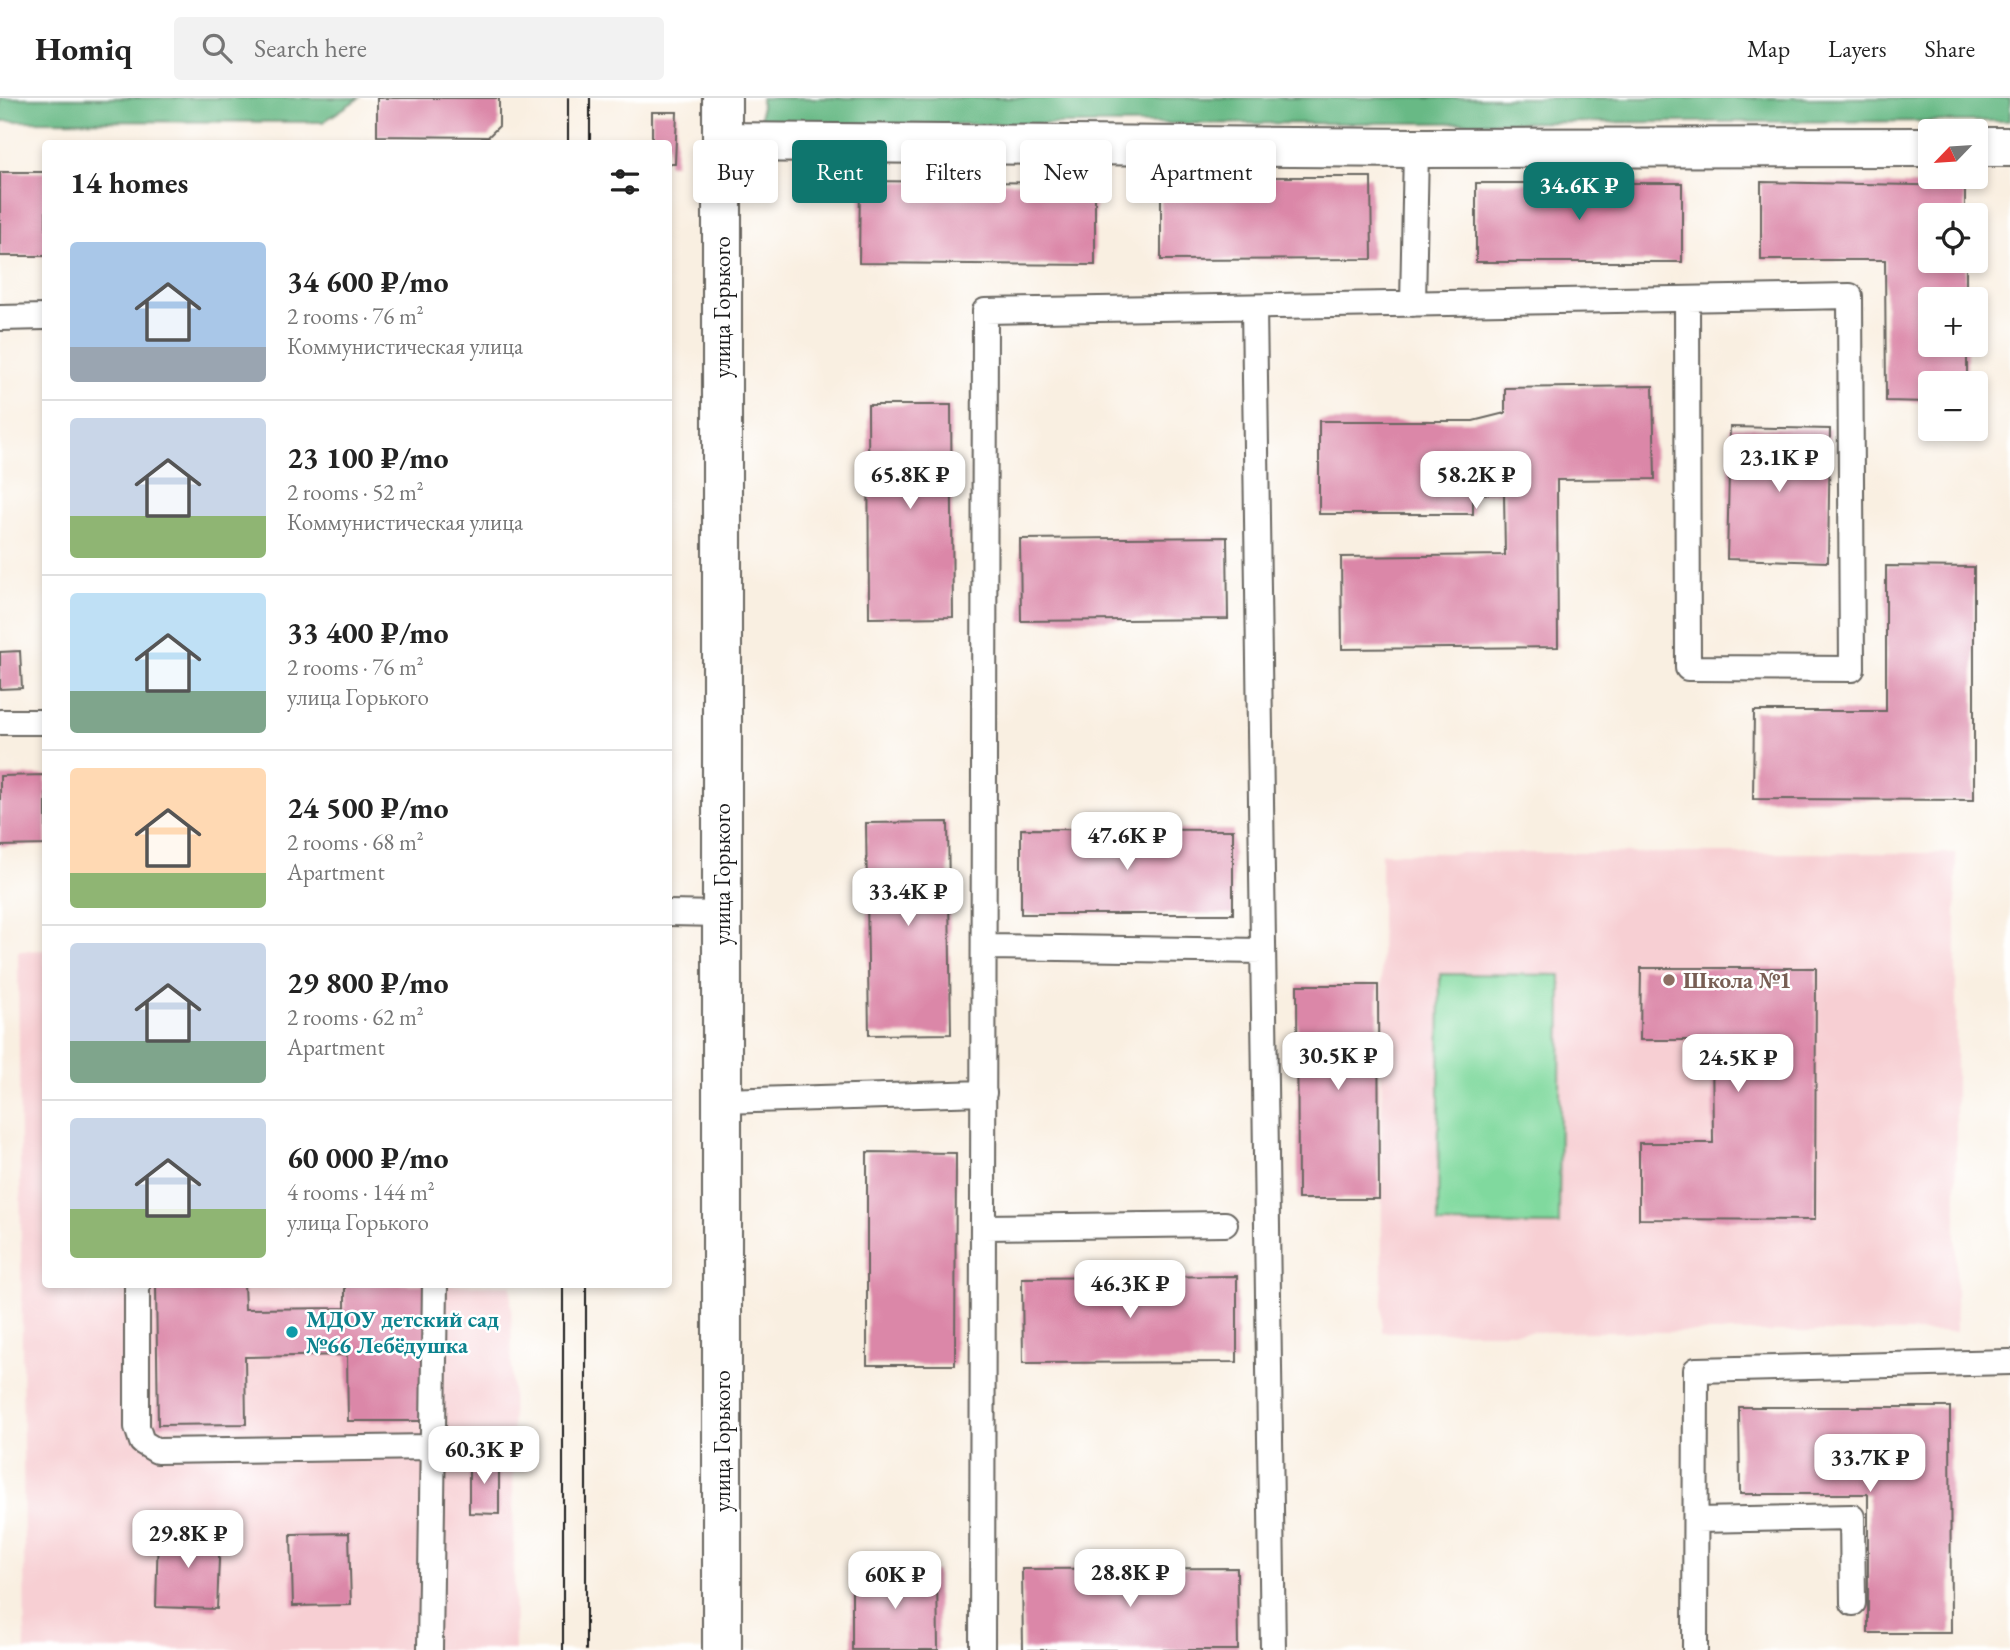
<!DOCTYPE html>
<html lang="en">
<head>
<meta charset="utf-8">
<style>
	body { margin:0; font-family:"EB Garamond",serif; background:#f2f2f2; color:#222; height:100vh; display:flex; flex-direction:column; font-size:26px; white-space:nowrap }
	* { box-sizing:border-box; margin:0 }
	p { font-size:23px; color:#767676 }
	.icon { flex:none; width:38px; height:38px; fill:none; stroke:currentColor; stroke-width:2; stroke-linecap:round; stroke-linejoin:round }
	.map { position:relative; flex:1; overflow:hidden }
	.sheet { position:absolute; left:42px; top:42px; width:630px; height:1148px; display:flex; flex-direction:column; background:#fff; border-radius:7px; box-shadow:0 4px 10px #0003 }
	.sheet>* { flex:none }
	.guide { position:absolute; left:693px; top:42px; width:665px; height:63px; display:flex; gap:14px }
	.needle { width:46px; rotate:245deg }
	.buttons { position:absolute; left:1918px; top:21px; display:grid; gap:14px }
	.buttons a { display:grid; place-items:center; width:70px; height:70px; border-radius:7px; background:#fff; box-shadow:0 4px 10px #0003; font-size:35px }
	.price { position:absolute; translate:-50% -60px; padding:0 16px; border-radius:14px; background:#fff; color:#222; font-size:23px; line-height:46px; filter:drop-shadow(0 2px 4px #0008) }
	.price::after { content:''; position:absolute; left:50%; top:42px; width:21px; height:16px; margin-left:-10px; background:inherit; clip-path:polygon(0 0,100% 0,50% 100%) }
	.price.selected { background:#0f766e; color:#fff }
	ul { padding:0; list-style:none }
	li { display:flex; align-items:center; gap:21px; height:175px; padding:0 28px }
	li+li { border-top:2px solid #e0e0e0 }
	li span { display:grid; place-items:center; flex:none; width:196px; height:140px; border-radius:7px; color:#555 }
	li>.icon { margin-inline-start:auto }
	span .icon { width:84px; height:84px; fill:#fffc; stroke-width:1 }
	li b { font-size:30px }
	h2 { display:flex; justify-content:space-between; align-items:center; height:84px; padding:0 28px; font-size:30px }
	.chip { padding:0 24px; border-radius:7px; background:#fff; box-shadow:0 4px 10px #0003; font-size:24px; line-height:63px }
	.chip.selected { background:#0f766e; color:#fff }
	header { display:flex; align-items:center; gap:42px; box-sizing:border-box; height:98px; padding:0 35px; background:#fff; border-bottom:2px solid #e0e0e0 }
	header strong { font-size:33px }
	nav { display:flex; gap:38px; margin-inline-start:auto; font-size:24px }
	.search { width:490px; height:63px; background:#f2f2f2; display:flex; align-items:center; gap:18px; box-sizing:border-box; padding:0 24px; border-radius:7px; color:#767676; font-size:26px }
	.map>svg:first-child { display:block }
</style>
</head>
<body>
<header>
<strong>Homiq</strong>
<div class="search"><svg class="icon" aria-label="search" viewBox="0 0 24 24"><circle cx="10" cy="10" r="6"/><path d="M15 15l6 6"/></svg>Search here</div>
<nav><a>Map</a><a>Layers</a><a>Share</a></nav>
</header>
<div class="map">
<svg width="2010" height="1552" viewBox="0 0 2010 1552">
	<rect width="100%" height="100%" fill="#fff"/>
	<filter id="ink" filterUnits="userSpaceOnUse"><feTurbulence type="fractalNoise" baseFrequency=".0143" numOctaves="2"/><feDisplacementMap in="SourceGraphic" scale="14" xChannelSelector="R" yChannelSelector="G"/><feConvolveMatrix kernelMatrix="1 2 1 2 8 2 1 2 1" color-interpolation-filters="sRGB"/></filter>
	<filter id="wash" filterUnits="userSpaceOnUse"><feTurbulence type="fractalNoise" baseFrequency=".00686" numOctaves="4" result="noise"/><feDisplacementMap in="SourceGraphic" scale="28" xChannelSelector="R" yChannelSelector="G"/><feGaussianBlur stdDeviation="1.57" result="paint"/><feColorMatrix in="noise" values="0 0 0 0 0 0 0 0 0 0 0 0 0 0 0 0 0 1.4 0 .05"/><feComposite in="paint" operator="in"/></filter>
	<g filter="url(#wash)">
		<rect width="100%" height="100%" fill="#f9efe1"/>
		<!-- built -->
		<path fill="#f7cfd3" d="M1381 755H1956V1234H1382Z
			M45 852 46 1186 511 1187 515 1552H25L18 853Z"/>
		<!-- green -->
		<path fill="#80d99e" stroke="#4e7a5d" stroke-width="2" d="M1440 876 1561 877 1559 1127 1438 1126Z"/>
		<!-- forest -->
		<path fill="#68b985" stroke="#426a50" stroke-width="2" d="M0 0H359L323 24 0 23Z
			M761 0H2010V23L761 27Z"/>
		<g id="blocks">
			<!-- building -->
			<path fill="#db87a8" d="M377 0H499V28L488 39 377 38Z
				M652 14H677L675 66H668V46H652Z
				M0 74H46V158H0Z
				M1161 79H1371L1372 161 1161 162Z
				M860 83 1095 85V167L859 165Z
				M1761 84 1965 88V117H1930V163H1966V201H1930V247H1967V285H1930V304L1886 303 1885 162H1761Z
				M1476 85H1682V164H1476Z
				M1653 288 1655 381 1557 382 1558 549 1342 551 1341 459 1505 457 1504 395 1474 396 1473 388V416H1319V323H1473L1505 315V290Z
				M868 307H951L953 519 869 520Z
				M1730 329 1830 331 1828 464 1727 461Z
				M1227 439 1228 521 1021 523 1020 441Z
				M1886 468 1974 469V702L1753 701 1754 613H1886Z
				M20 553 22 590 0 591V554Z
				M46 677V747L0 748V678Z
				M948 724 951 936 869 937 866 725Z
				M1021 731 1233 732V816H1021Z
				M1641 870H1816L1815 1122 1639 1121V1045H1713L1712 942H1640Z
				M1297 887H1378L1379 1101H1298Z
				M867 1054 956 1055 955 1267H867Z
				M1237 1178V1264L1023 1265 1022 1180Z
				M156 1186H244L245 1211 345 1210V1186H427L429 1323H348L347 1257 245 1259 246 1326 158 1327Z
				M1739 1309H1950L1951 1535H1868V1396H1740Z
				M469 1360 499 1361V1416L469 1415Z
				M158 1434 220 1436 217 1511 156 1509Z
				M349 1435 351 1507 293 1508 291 1436Z
				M1237 1470 1238 1552H1023L1022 1471Z
				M937 1473 938 1552H852V1474Z"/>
		</g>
	</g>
	<g filter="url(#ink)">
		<use href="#blocks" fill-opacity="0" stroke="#696661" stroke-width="2"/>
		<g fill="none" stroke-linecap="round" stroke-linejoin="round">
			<!-- lane casing -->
			<g stroke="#696661" stroke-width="28">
				<path id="lane" d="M1413 206 1416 50
					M1254 209 1273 1552
					M0 220 46 219
					M0 624H46
					M668 815 722 816
					M984 849 1263 853
					M722 1003 984 995
					M984 1129 1225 1126
					M137 1186V1329L142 1344 157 1353 431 1349
					M1696 1422 1852 1419 1853 1505
					M430 1552 435 1186
					M982 1552 985 213 1850 198 1852 571 1688 570 1687 201
					M1695 1552 1696 1272 2010 1264"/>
			</g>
			<!-- street casing -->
			<g stroke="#696661" stroke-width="42">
				<path id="street" d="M722 44 1416 50 1930 49
					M1976 49H2010"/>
			</g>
			<!-- secondary casing -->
			<g stroke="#696661" stroke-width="42">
				<path id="secondary" d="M722 1552V0"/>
			</g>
			<!-- lane -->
			<use href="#lane" stroke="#fff" stroke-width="24"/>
			<!-- street -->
			<use href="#street" stroke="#fff" stroke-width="38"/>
			<!-- secondary -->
			<use href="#secondary" stroke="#fff" stroke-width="38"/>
			<!-- tram -->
			<path stroke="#1c1c1c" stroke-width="2" d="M568 46V0
				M590 46V0
				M563 1186V1552
				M586 1552V1186"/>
		</g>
	</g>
	<!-- markers -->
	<circle fill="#8d6e63" stroke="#fff" stroke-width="2.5" cx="1669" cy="882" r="7"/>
	<circle fill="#0f9aa8" stroke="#fff" stroke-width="2.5" cx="292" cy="1234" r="7"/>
	<g text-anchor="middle" stroke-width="5" stroke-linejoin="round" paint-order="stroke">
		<!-- street labels -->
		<g font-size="23" fill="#1c1c1c" stroke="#fff">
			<text transform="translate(722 209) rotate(-90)" y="8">улица Горького</text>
			<text transform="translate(722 776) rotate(-90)" y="8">улица Горького</text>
			<text transform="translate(722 1343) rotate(-90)" y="8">улица Горького</text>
		</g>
		<!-- education labels -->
		<g font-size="23" font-weight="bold" fill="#785e54" stroke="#fff" text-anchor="start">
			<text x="1683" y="890">Школа №1</text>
		</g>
		<!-- culture labels -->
		<g font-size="23" font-weight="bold" fill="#0d838f" stroke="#fff" text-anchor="start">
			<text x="306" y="1229">МДОУ детский сад<tspan x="306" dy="26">№66 Лебёдушка</tspan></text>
		</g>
	</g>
</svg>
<div class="buttons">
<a><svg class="needle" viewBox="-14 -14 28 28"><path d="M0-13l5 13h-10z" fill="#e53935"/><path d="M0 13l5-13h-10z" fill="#767676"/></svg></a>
<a><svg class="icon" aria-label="locate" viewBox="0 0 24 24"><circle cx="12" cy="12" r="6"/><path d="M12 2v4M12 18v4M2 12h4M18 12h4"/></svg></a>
<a>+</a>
<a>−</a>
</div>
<b class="price selected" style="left:1579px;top:124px">34.6K ₽</b>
<b class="price" style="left:1779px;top:396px">23.1K ₽</b>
<b class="price" style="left:910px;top:413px">65.8K ₽</b>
<b class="price" style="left:1476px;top:413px">58.2K ₽</b>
<b class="price" style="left:1127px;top:774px">47.6K ₽</b>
<b class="price" style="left:908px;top:830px">33.4K ₽</b>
<b class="price" style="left:1338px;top:994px">30.5K ₽</b>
<b class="price" style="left:1738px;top:996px">24.5K ₽</b>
<b class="price" style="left:1130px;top:1222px">46.3K ₽</b>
<b class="price" style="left:484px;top:1388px">60.3K ₽</b>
<b class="price" style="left:1870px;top:1396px">33.7K ₽</b>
<b class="price" style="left:188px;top:1472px">29.8K ₽</b>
<b class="price" style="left:1130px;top:1511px">28.8K ₽</b>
<b class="price" style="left:895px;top:1513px">60K ₽</b>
<div class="guide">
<a class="chip">Buy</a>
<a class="chip selected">Rent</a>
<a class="chip">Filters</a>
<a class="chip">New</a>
<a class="chip">Apartment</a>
</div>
<section class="sheet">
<h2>14 homes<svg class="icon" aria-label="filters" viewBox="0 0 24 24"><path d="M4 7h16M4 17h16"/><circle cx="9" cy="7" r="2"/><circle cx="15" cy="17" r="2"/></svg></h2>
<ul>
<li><span style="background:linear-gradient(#a9c7e8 75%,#9aa5b1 0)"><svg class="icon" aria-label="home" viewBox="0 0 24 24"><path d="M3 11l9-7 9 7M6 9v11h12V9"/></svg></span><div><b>34 600 ₽/mo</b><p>2 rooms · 76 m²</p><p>Коммунистическая улица</p></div></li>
<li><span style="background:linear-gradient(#c9d6e8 70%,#8fb573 0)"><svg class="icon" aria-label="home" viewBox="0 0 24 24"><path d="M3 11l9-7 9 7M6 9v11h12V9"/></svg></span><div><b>23 100 ₽/mo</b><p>2 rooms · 52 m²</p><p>Коммунистическая улица</p></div></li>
<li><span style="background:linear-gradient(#bfe0f5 70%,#7fa58c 0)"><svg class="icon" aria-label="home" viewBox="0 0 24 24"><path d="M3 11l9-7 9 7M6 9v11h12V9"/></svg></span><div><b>33 400 ₽/mo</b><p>2 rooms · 76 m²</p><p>улица Горького</p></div></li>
<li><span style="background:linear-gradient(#ffd9b3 75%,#8fb573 0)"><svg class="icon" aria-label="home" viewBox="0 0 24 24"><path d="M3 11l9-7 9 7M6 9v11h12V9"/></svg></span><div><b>24 500 ₽/mo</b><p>2 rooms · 68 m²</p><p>Apartment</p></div></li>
<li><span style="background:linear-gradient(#c9d6e8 70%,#7fa58c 0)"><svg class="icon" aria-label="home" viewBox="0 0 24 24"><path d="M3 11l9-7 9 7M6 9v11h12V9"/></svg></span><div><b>29 800 ₽/mo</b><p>2 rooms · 62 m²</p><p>Apartment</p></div></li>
<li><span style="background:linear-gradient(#c9d6e8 65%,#8fb573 0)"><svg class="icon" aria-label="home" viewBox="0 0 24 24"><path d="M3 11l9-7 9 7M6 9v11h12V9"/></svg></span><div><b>60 000 ₽/mo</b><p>4 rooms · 144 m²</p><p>улица Горького</p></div></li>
</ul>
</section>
</div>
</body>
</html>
